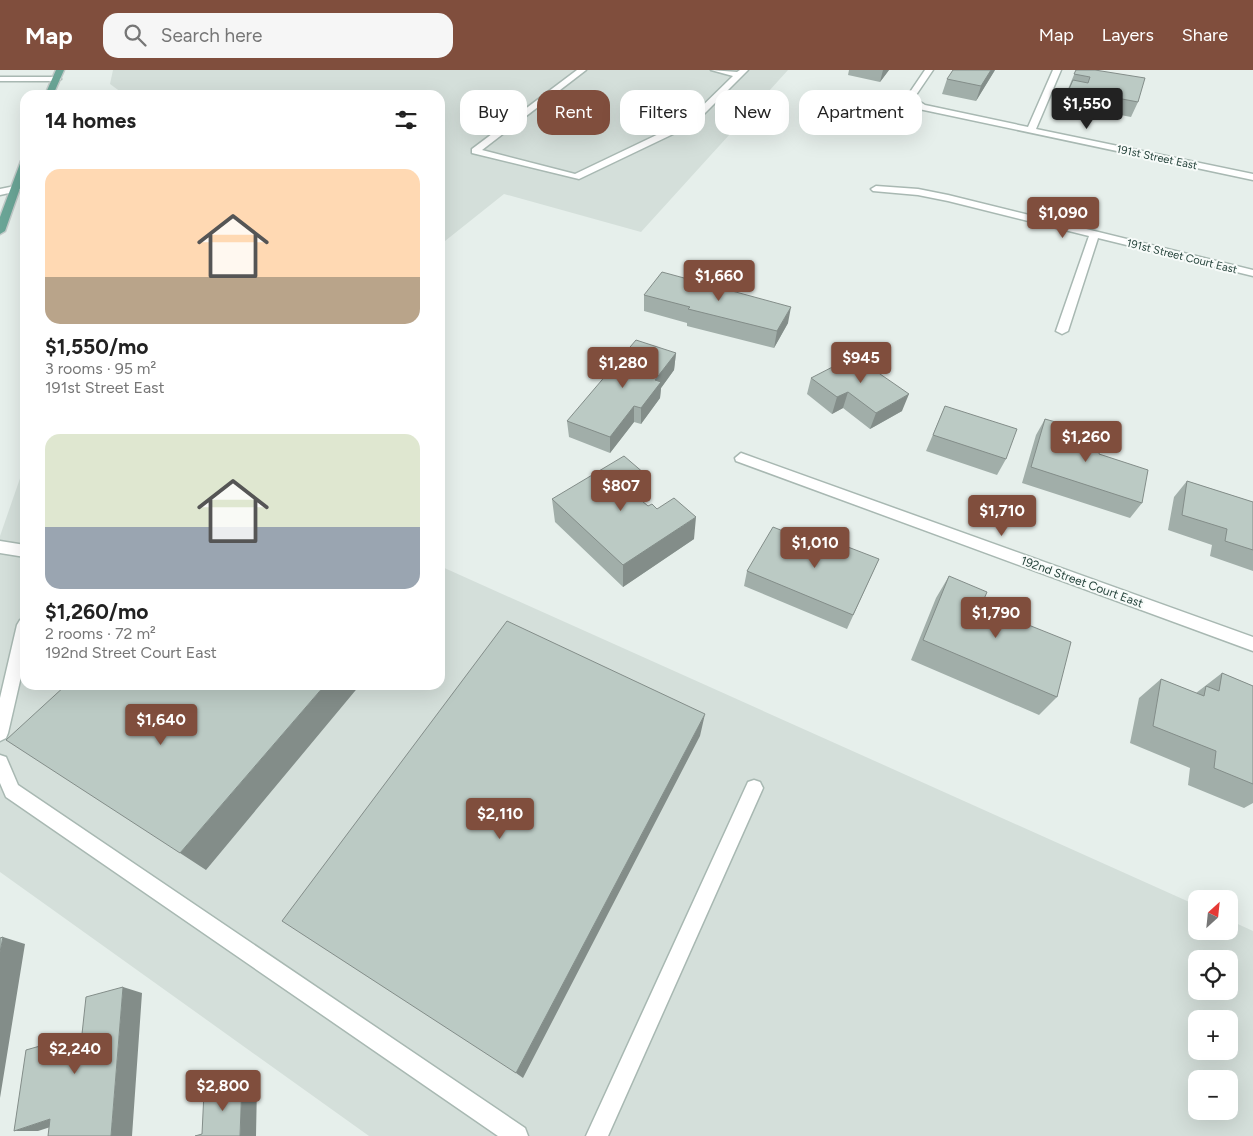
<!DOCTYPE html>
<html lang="en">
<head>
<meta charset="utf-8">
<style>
	body { margin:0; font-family:Figtree,sans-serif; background:#f6f6f6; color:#222; height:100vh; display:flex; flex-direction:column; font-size:19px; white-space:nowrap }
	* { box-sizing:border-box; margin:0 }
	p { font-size:16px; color:#767676 }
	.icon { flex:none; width:28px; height:28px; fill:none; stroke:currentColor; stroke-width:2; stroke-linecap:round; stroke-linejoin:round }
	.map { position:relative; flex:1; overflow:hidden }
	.drawer { position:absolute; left:20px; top:20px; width:425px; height:600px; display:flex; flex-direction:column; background:#fff; border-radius:15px; box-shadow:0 5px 20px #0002 }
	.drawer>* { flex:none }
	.top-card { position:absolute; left:460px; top:20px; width:475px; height:45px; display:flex; gap:10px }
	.needle { width:32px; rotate:27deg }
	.fabs { position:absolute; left:1188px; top:820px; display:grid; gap:10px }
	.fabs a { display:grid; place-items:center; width:50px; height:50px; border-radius:10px; background:#fff; box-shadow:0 5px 20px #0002; font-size:25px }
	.price { position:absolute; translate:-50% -42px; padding:0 11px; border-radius:5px; background:#804e3d; color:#fff; font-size:16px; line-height:32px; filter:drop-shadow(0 1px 2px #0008) }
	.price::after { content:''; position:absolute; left:50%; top:30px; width:15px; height:11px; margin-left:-8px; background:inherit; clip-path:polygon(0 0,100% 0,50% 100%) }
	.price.current { background:#222; color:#fff }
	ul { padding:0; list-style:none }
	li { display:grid; align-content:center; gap:10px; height:265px; padding:0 25px }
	li span { display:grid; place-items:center; height:155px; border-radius:15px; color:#555 }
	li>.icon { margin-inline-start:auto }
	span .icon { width:90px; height:90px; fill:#fffc; stroke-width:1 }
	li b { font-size:21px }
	h2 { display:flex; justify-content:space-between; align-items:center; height:60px; padding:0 25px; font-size:21px }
	.chip { padding:0 18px; border-radius:15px; background:#fff; box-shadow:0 5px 20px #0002; font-size:18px; line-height:45px }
	.chip.current { background:#804e3d; color:#fff }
	header { display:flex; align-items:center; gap:30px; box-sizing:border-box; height:70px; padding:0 25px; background:#804e3d; color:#fff }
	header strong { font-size:24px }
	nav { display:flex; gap:28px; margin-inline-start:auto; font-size:18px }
	.search { width:350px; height:45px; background:#f6f6f6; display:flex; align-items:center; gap:12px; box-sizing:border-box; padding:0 18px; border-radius:15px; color:#767676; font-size:19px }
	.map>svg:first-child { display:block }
</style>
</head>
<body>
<header>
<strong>Map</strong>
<div class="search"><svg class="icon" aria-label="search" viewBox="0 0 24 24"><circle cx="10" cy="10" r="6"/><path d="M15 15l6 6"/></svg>Search here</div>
<nav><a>Map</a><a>Layers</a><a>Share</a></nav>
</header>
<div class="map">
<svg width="1253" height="1066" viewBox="0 0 1253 1066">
	<rect width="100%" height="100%" fill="#e6efeb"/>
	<!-- built -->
	<path fill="#d4dfda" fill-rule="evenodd" d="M113 0H788L641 162 504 124 440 175V25H125L110 14Z
		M25 394V615H440V496L1196 835V861H1229V850L1253 861V1066H369L0 802V466ZM1196 889H1229V921H1196ZM1196 949H1229V981H1196ZM1196 1009H1229V1041H1196Z"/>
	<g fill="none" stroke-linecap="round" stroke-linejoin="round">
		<!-- minor casing -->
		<g stroke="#a8b8b2" stroke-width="3">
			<path id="minor" d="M577 0H586L482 80 575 104 688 50 733 6 711 0 737 2 740 0H748L694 54 579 109 472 83V79Z
				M925 0H933L914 28 925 35 1028 57 1053 0H1061L1036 59 1253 104V110L919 39 911 35 906 28Z
				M0 7H57L61 9 57 11H0Z
				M15 116 20 119 18 121 0 125V119Z
				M876 116 918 119 948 125 1253 200V206L1098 168 1068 261 1062 264 1056 261 1089 166 948 131 918 125 873 121 871 119Z
				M741 383 1253 567V581L736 391 735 388Z
				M0 471 25 475V487L0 483Z
				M25 549V589L8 663 6 668 0 671V628L17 555 20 550Z
				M0 685 6 687 18 715 525 1058 528 1066H498L6 727 0 713Z
				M754 710 760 712 763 718 608 1066H586L748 712Z"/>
		</g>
		<!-- major casing -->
		<g stroke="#c2cac8" stroke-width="3">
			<path id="major" d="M56 0H64L53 25H45Z
				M25 88V104L5 161 0 164V147L21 91Z"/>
		</g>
		<!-- minor -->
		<use href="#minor" fill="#fff" fill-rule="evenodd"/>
		<!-- major -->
		<use href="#major" fill="#6aa596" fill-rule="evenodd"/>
	</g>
	<!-- wall -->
	<path fill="#a1aea9" d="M849 0H889L880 12 848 5Z
		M995 0 976 31 942 24 947 9Z
		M1076 0 1138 32 1131 47 1063 34 1069 19H1068Z
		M644 225 788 253 774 278 687 256V253L644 241Z
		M676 283 674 300 661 318 660 328 641 354 634 352 610 383 569 367 567 351Z
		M811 308 902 341 870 359 843 338 832 344 807 324Z
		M945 336 1006 389 997 405 926 381Z
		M1045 349 1072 363 1099 384 1142 433 1130 448 1022 413 1036 365Z
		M1187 411 1253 432V501L1210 486 1212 475 1168 460 1174 427Z
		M645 427 641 430 648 436 694 469 623 517 555 452 552 429Z
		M831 480 879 489 847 559 744 516 747 501Z
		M949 506 981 536 1057 627 1039 645 911 590 936 528Z
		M1222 603 1253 616V733L1244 738 1188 715 1190 698 1130 673 1139 628 1161 609 1196 623Z"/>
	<!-- shaded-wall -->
	<path fill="#838d89" d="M883 0H889L880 12Z
		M991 0H995L976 31 981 16Z
		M791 237 788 253 774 278 777 261Z
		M676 283 674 300 661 318 660 328 641 354V338L655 310Z
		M848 322 843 338 832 344 837 327Z
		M909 324 902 341 870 359 876 343Z
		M634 336V352L610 383V367Z
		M645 404V427L633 434 629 414Z
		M696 447 694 469 623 517V495Z
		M325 615H360L206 800 180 783Z
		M705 644 700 666 523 1008 516 1003Z
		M3 867 25 874 0 1028V882Z
		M123 917 142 923 132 1066H111Z
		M242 1012 257 1014 256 1066H240Z
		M50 1049 72 1050 38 1061H14Z"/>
	<!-- building -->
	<path fill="#bbcac4" stroke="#838d89" d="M953 0H991L981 16 947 9Z
		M1076 0H1095L1145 8 1138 32 1069 19 1073 10 1088 13 1090 7 1074 4Z
		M662 202 791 237 777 261 688 239 690 237 644 225Z
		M636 270 676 283 655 310 661 312 641 338 634 336 610 367 567 351Z
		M854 286 909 324 876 343 848 322 837 327 811 308Z
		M945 336 1017 359 1006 389 933 365Z
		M1045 349 1073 357 1072 363 1101 372 1099 384 1148 400 1142 433 1031 397Z
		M624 386 645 404 629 414 633 418 630 421 648 436 652 434 657 439 674 428 696 447 623 495 552 429Z
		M1187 411 1253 432V480L1225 471 1227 459 1182 445Z
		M773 457 831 480 835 472 879 489 853 545 747 501Z
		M949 506 987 522 981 536 1071 572 1057 627 923 570Z
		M507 551 705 644 516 1003 282 851Z
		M1222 603 1253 616V714L1214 698 1216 681 1153 656 1161 609 1204 626 1206 616 1219 621Z
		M66 615H325L180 783 6 670Z
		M3 867 0 882V868Z
		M123 917 111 1066H48L50 1049 14 1061 26 980 82 964 86 927Z
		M242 1012 240 1066H195L202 1064 204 1022Z"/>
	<g text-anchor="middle" stroke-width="4" stroke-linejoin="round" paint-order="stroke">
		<!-- far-street labels -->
		<g font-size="11" fill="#24423a" stroke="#f7fbf9">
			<text transform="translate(1157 87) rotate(12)" y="4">191st Street East</text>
			<text transform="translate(1182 186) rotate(14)" y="4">191st Street Court East</text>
		</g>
		<!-- street labels -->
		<g font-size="12" fill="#24423a" stroke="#f7fbf9">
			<text transform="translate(1082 512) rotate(20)" y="4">192nd Street Court East</text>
		</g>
	</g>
</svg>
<div class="fabs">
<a><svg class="needle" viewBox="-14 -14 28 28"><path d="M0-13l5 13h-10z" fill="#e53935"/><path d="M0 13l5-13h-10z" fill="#767676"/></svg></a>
<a><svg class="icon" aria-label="locate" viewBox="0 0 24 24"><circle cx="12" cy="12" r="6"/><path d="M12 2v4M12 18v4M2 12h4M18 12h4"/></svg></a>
<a>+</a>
<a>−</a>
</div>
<b class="price current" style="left:1087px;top:60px">$1,550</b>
<b class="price" style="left:1063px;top:169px">$1,090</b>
<b class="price" style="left:719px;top:232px">$1,660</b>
<b class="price" style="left:861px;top:314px">$945</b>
<b class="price" style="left:623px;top:319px">$1,280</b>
<b class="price" style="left:1086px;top:393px">$1,260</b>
<b class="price" style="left:621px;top:442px">$807</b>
<b class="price" style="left:1002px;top:467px">$1,710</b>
<b class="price" style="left:815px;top:499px">$1,010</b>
<b class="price" style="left:996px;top:569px">$1,790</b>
<b class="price" style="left:161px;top:676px">$1,640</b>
<b class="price" style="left:500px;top:770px">$2,110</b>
<b class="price" style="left:75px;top:1005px">$2,240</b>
<b class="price" style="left:223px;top:1042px">$2,800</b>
<div class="top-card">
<a class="chip">Buy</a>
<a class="chip current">Rent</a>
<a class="chip">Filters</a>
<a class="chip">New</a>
<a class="chip">Apartment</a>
</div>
<section class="drawer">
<h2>14 homes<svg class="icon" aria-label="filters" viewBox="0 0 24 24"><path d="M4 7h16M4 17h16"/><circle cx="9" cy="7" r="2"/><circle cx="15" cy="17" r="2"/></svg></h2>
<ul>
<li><span style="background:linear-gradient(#ffd9b3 70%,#b9a48a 0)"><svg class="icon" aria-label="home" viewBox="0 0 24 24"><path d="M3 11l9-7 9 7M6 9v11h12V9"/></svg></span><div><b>$1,550/mo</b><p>3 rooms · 95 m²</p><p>191st Street East</p></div></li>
<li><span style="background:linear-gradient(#dfe7d0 60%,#9aa5b1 0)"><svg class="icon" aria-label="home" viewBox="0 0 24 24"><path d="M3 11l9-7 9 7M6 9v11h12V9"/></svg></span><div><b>$1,260/mo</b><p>2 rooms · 72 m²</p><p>192nd Street Court East</p></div></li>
</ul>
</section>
</div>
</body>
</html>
